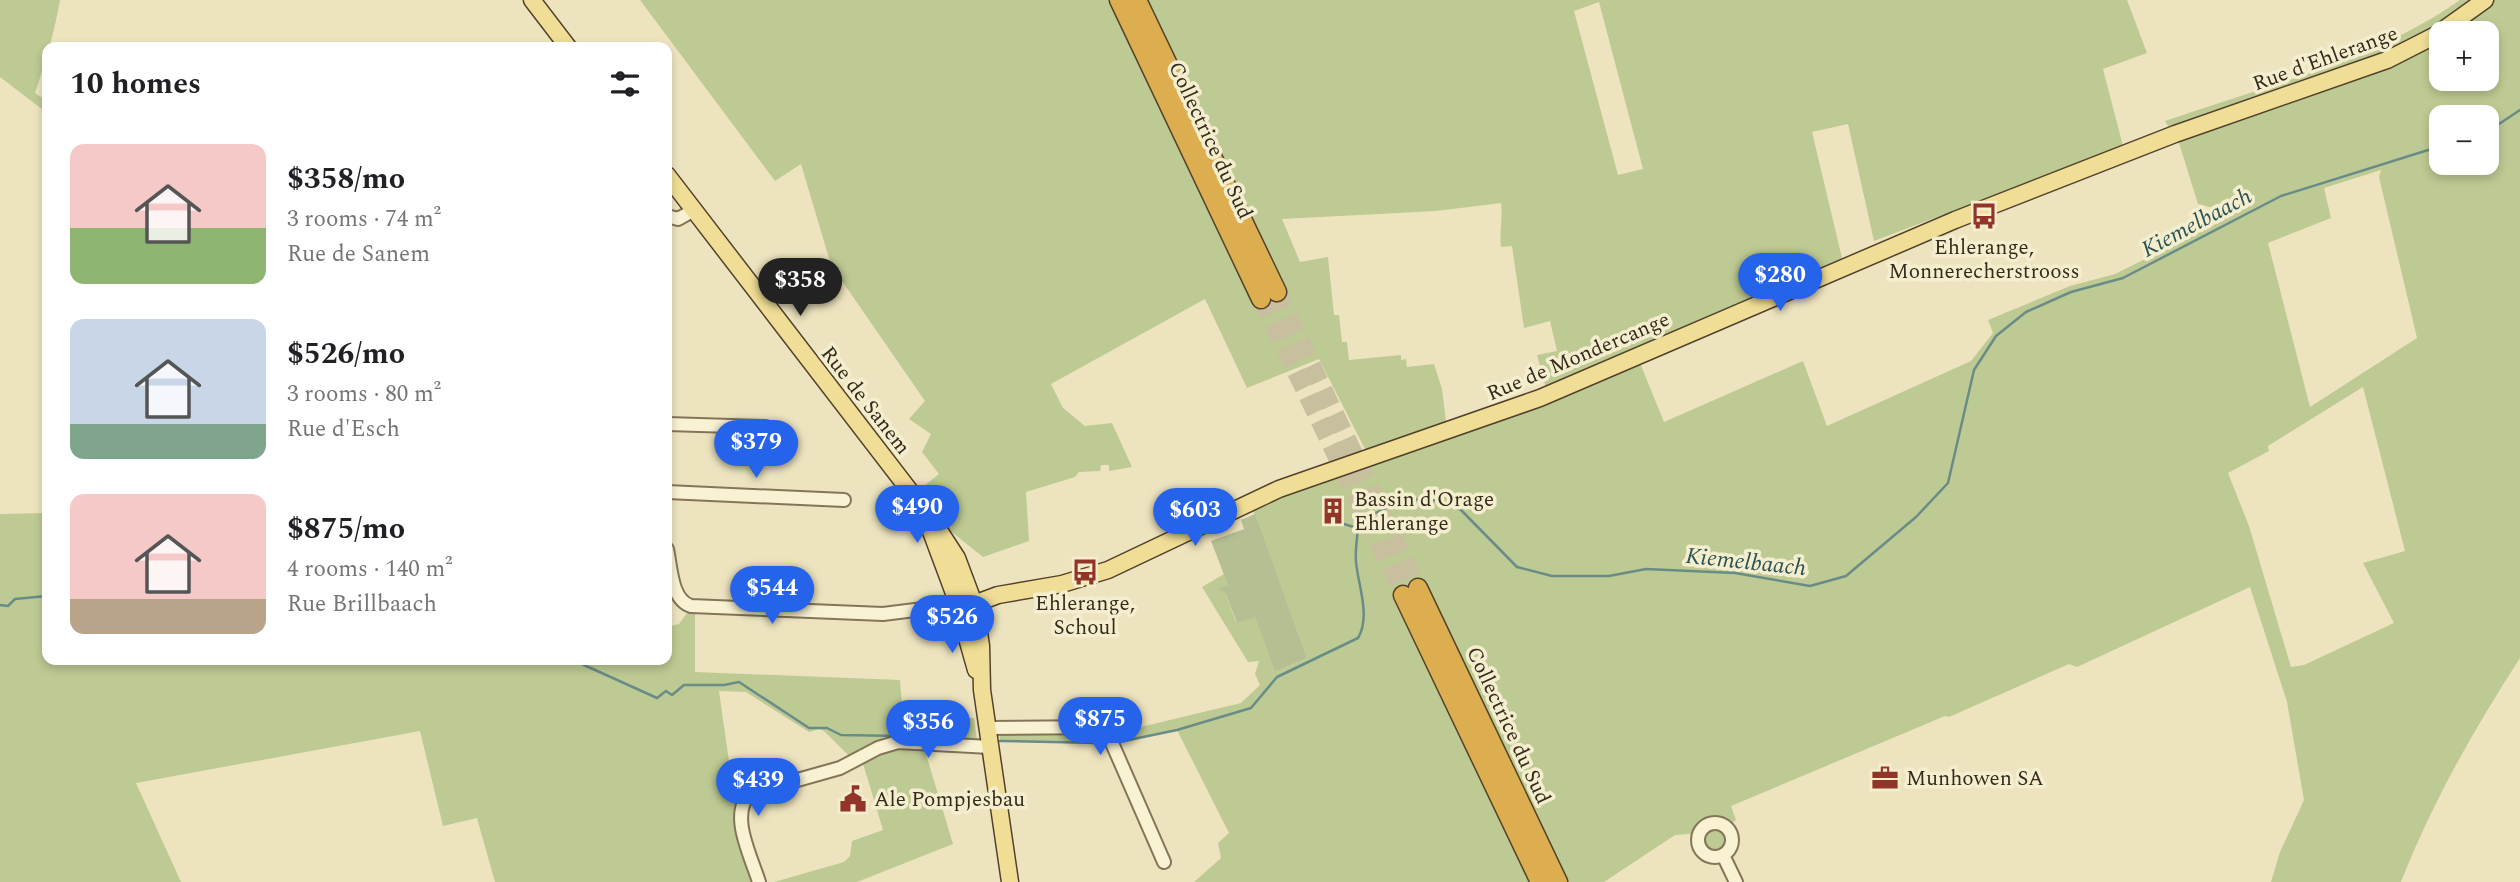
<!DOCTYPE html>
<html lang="en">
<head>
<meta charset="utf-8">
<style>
	body { margin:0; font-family:Spectral,serif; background:#f2f2f2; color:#202124; height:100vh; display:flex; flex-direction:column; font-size:26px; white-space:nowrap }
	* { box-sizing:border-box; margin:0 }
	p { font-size:23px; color:#757577 }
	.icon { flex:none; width:38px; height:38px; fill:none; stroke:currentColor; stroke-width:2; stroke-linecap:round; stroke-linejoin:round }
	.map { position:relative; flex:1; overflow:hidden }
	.panel { position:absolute; left:42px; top:42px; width:630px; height:623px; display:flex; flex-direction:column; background:#fff; border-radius:14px; box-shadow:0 4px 10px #0003 }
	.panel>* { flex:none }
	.buttons { position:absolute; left:2429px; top:21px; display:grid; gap:14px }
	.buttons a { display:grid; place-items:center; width:70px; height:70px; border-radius:14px; background:#fff; box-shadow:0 4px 10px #0003; font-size:35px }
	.price { position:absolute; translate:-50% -60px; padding:0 16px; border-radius:24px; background:#2563eb; color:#fff; font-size:23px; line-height:46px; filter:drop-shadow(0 2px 4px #0008) }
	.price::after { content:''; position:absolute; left:50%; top:42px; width:21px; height:16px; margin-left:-10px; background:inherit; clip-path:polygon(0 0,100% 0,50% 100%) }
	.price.selected { background:#222; color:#fff }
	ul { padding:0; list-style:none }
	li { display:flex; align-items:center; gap:21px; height:175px; padding:0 28px }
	li span { display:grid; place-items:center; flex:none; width:196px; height:140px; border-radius:14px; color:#555 }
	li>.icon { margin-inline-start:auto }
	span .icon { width:84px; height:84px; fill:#fffc; stroke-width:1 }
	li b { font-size:30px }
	h2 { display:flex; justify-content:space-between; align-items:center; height:84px; padding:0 28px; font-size:30px }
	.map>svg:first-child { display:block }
</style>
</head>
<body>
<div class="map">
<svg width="2520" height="882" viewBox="0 0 2520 882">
	<rect width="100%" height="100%" fill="#ede4bf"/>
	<!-- green -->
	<path fill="#beca93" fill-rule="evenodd" d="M0 0H60C54 34 46 60 35 93L47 101V113L0 77Z
		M640 0H1109L1256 303 1283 291 1147 0H2127L2147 53 2103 69 2123 146 1874 241 1848 124 1812 132 1842 258 1546 388 1537 355 1557 351 1550 321 1524 328 1512 246 1501 247C1499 232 1503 219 1501 203L1436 211 1282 219 1300 262 1328 257 1334 315H1339L1342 342H1347L1349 360 1401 355V360L1406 359 1407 367 1434 364 1442 389 1446 422 1366 451 1319 359 1247 388 1205 299 1051 384 1063 408 1085 426 1112 423 1132 467 1109 471V465H1101L1100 471 1079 472 1075 477 1026 492 1029 541 983 557 938 521 920 489 939 474 922 452 931 434 909 419 925 401 831 265 801 164 775 181ZM1599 2 1643 169 1618 175 1574 11Z
		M2460 0H2520V658C2474 729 2432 803 2401 882H2271L2280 852 2304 800 2287 702 2250 587 2077 667 2069 664 1949 717 1945 716 1731 806 1736 820 1727 827 1732 842 1723 855C1706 860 1696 849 1699 833L1675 835 1604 882H1568L1438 610 1530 882H1194L1221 858 1218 843 1229 833 1177 730 1130 740 1127 735 1128 730 1241 703 1260 685 1255 674 1259 661 1248 662 1202 587 1224 574 1228 585 1219 588 1226 594 1236 622 1255 616 1275 672 1307 658 1253 510 1268 505 1271 499 1541 405 1640 363 1664 422 1803 361 1827 426 1971 361 1993 333 1988 320 2070 286 2115 274 2222 221 2225 211 2198 204 2179 143 2165 121C2265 86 2373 61 2460 0ZM2441 33H2487V79H2441ZM2441 117H2487V163H2441ZM2381 170 2379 177 2417 338 2310 407 2268 243 2331 218 2324 188ZM2363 387 2405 551 2363 563 2394 623 2304 665 2291 667 2249 526 2228 473 2269 451 2268 446Z
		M47 513V660H667V627L679 624 687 613H695V672L900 680 904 729 934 723 959 729 965 718H974L977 740 968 746 923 744 953 844 857 882H774L844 862 850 856 852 841 883 830 861 757 854 761 824 731 819 729 809 732 746 692 719 691 734 797 759 882H495L477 818 443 826 420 731 136 783 181 882H0V514Z
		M999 732H1096L1100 737 1099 743 1000 741Z"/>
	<!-- cemetery -->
	<path fill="#b5bf93" d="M1255 514 1307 658 1275 672 1255 617 1237 623 1226 594 1218 588 1228 585 1211 541 1244 529 1241 520Z"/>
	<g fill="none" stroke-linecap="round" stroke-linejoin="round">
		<!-- stream -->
		<path stroke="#6a8c87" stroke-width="2.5" d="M2487 132 2520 110
			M1344 524 1357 528
			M0 605 8 606 15 599 47 596
			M573 660 657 698 666 691 672 695 684 685H724L739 682 809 728H827L841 735 961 737
			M1000 741 1099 743
			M1119 742 1177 730 1251 708 1277 677 1358 638C1371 616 1358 585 1356 562 1355 551 1357 539 1358 528L1372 515 1395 504 1420 499 1442 501 1461 510 1517 567 1552 576H1609L1646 569 1735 573 1810 586 1846 576 1916 517 1948 483 1974 370 1996 336 2026 312 2071 292 2123 278 2281 196 2441 146"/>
		<!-- highway-tunnel -->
		<path stroke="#c8bf9e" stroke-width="18" stroke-dasharray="18 9" stroke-linecap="butt" d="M1277 292 1418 588
			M1261 299 1403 595"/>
		<!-- minor casing -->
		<g stroke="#857558" stroke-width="16">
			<path id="minor" d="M667 216 678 219 694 210
				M667 424 766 427
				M667 492 844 500
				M667 549C671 567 671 600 691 606L883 614 939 607 958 610
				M1105 727H1124
				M987 728 1105 727 1164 862
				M1698 840a17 17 0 1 1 34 0a17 17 0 1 1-34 0Z
				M1723 855 1736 882
				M759 882C751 856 728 813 751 793L840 768 878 748 898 742 990 747"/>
		</g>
		<!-- major casing -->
		<g stroke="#52422c" stroke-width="19">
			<path id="major" d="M532 0 568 47
				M667 175 933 521 957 558 975 606 981 646 982 690 1010 882
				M930 529 955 596 976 670
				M958 610 998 595 1062 584 1108 570 1279 489 1540 398 1955 220 2175 134 2387 60 2436 35 2485 0"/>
		</g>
		<!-- highway casing -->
		<g stroke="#52422c" stroke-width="21">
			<path id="highway" d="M1119 0 1261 299
				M1137 0 1277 292
				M1418 588 1558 882
				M1403 595 1540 882"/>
		</g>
		<!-- minor -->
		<use href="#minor" stroke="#f8f1d2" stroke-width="12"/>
		<!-- major -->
		<use href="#major" stroke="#f0de96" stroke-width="16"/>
		<!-- highway -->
		<use href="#highway" stroke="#dcae4f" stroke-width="18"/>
	</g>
	<!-- icons -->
	<defs>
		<g id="bus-bare" transform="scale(2.1)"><path d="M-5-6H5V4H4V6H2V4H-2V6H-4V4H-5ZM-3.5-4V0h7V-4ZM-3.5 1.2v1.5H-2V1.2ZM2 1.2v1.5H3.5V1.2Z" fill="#933429" stroke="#f4eece" stroke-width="2.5" paint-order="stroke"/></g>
		<g id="building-bare" transform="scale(2.1)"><path d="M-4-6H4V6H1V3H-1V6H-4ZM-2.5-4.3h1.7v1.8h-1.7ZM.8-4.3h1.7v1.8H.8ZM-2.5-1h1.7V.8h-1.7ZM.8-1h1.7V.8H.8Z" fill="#933429" stroke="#f4eece" stroke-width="2.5" paint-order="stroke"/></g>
		<g id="office-bare" transform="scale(2.1)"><path d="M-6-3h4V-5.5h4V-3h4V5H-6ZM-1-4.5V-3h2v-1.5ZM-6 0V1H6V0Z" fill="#933429" stroke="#f4eece" stroke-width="2.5" paint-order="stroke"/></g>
		<g id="civic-bare" transform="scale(2.1)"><path d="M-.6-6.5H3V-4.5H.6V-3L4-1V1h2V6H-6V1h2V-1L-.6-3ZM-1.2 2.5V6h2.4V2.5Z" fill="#933429" stroke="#f4eece" stroke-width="2.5" paint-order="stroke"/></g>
	</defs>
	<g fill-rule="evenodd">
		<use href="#bus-bare" x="1984" y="216"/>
		<use href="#building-bare" x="1333" y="511"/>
		<use href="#bus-bare" x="1085" y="572"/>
		<use href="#office-bare" x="1885" y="778"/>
		<use href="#civic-bare" x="853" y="799"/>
	</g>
	<g text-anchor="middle" stroke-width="7" stroke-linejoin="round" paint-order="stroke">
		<!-- street labels -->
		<g font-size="21" fill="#342b1c" stroke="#f4eece">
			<text transform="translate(2325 58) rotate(-20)" y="7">Rue d'Ehlerange</text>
			<text transform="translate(1211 140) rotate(65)" y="7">Collectrice du Sud</text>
			<text transform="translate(1578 356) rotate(-23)" y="7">Rue de Mondercange</text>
			<text transform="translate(866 400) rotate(52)" y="7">Rue de Sanem</text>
			<text transform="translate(1509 725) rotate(65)" y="7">Collectrice du Sud</text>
		</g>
		<!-- poi labels -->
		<g font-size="21" fill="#342b1c" stroke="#f4eece" text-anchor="start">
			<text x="1984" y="254" text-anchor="middle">Ehlerange,<tspan x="1984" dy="24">Monnerecherstrooss</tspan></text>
			<text x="1354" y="506">Bassin d'Orage<tspan x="1354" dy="24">Ehlerange</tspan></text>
			<text x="1085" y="610" text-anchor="middle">Ehlerange,<tspan x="1085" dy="24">Schoul</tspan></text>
			<text x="1906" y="785">Munhowen SA</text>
			<text x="874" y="806">Ale Pompjesbau</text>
		</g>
		<!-- water labels -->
		<g font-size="23" font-style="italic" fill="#2b5254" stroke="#f4eece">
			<text transform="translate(2196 222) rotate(-28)" y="8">Kiemelbaach</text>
			<text transform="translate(1746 561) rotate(6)" y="8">Kiemelbaach</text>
		</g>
	</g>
</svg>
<div class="buttons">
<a>+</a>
<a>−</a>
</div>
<b class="price" style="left:1780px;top:313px">$280</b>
<b class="price selected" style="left:800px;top:318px">$358</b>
<b class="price" style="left:756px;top:480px">$379</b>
<b class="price" style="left:917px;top:545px">$490</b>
<b class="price" style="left:1195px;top:548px">$603</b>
<b class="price" style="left:772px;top:626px">$544</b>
<b class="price" style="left:952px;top:655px">$526</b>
<b class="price" style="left:1100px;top:757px">$875</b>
<b class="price" style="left:928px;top:760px">$356</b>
<b class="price" style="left:758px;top:818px">$439</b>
<section class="panel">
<h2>10 homes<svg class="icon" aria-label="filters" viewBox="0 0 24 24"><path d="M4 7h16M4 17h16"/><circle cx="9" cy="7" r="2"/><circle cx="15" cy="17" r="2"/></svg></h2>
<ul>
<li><span style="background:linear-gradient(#f6c9c9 60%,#8fb573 0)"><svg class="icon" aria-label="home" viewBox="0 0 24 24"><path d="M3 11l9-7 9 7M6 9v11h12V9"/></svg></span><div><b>$358/mo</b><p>3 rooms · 74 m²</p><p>Rue de Sanem</p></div></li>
<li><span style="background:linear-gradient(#c9d6e8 75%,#7fa58c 0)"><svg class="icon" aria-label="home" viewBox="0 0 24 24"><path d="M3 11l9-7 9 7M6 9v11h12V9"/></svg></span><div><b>$526/mo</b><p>3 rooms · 80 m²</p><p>Rue d'Esch</p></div></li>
<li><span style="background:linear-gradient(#f6c9c9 75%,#b9a48a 0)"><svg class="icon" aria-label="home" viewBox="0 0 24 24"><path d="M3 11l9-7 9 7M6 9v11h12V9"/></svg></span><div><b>$875/mo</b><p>4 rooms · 140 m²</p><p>Rue Brillbaach</p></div></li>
</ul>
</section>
</div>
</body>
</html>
